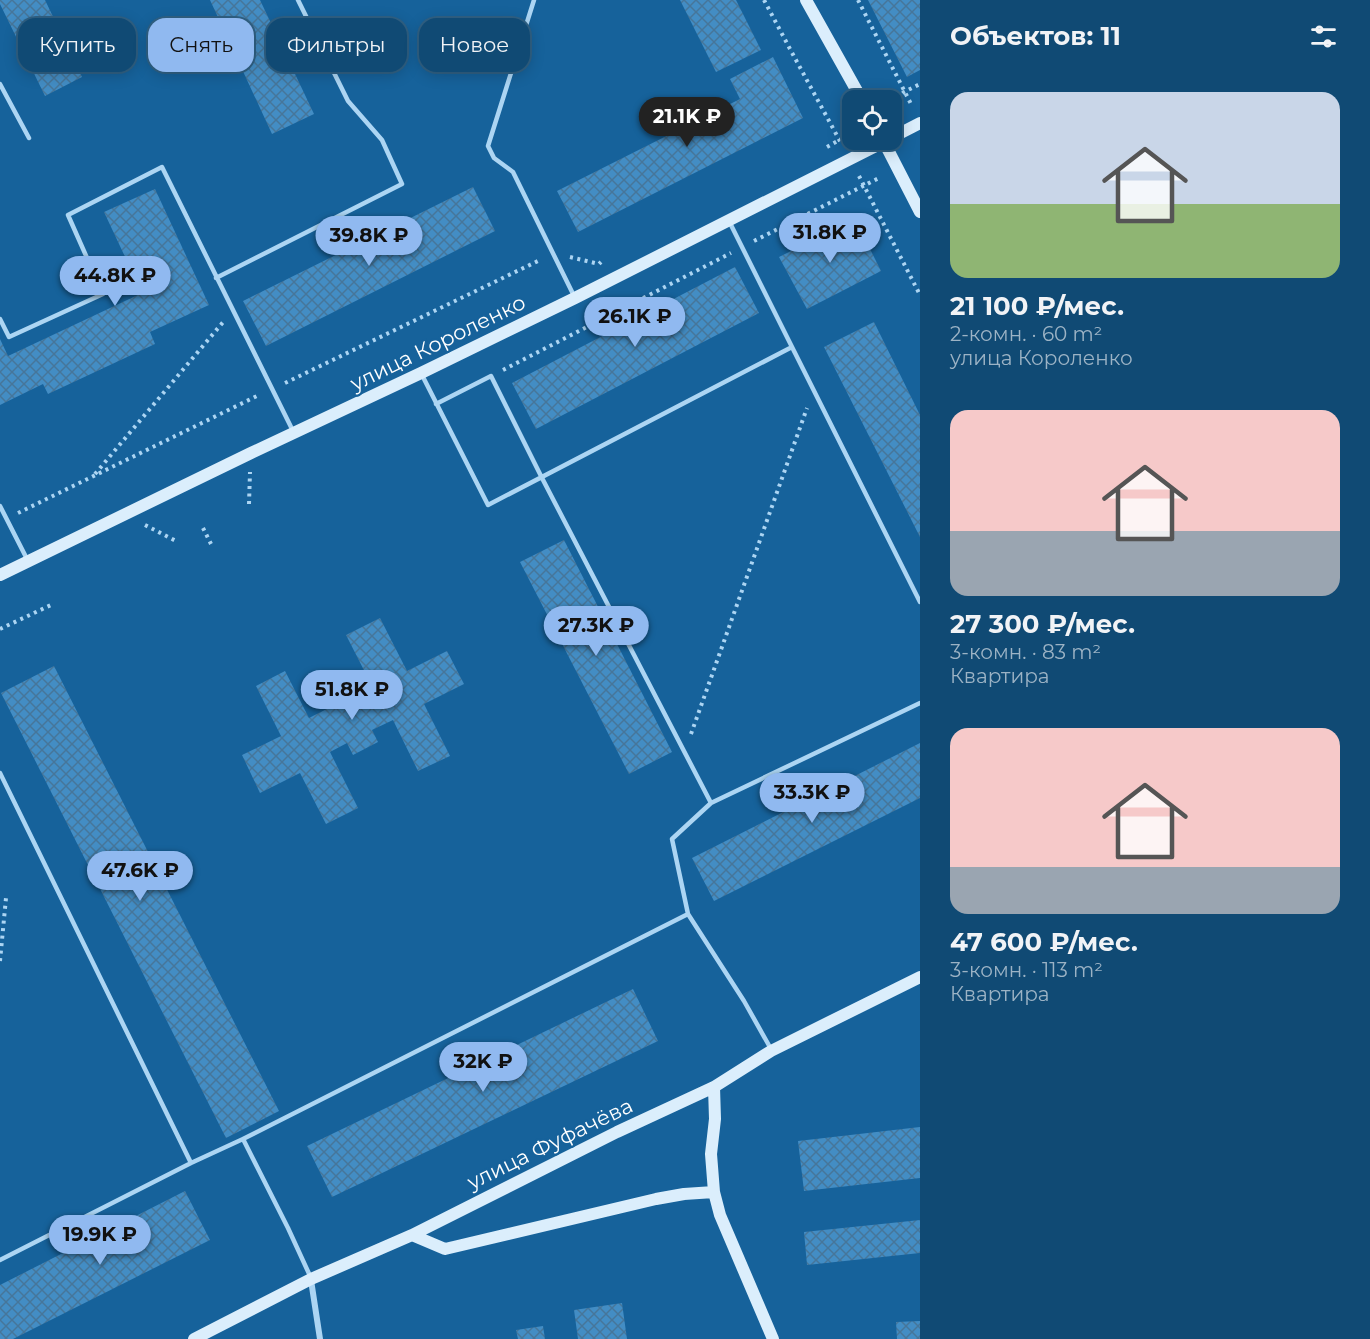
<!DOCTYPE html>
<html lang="ru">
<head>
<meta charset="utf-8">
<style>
	body { margin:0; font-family:Montserrat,sans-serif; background:#195179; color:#f1f3f6; height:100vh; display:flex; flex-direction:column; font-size:22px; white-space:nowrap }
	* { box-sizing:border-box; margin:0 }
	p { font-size:20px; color:#9cb3c5 }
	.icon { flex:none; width:33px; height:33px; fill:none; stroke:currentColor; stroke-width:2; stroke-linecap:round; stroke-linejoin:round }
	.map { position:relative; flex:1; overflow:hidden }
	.panel { display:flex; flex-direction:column; background:#104a74; width:450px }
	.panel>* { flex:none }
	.guide { position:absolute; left:18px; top:18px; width:570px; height:54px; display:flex; gap:12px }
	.buttons { position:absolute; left:842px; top:90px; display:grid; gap:12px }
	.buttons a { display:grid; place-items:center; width:60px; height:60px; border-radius:12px; background:#104a74; box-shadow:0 3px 15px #0003,0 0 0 2px #306286; font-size:30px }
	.price { position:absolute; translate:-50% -51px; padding:0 14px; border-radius:21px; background:#90b9f0; color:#111; font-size:20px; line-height:39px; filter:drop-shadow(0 2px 3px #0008) }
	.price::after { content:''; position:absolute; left:50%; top:36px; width:18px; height:14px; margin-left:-9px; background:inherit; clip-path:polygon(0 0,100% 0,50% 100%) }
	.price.on { background:#222; color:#fff }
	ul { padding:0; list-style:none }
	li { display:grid; align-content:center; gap:12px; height:318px; padding:0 30px }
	li span { display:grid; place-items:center; height:186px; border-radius:18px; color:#555 }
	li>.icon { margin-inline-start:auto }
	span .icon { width:108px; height:108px; fill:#fffc; stroke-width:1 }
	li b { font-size:26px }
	h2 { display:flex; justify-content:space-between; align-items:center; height:72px; padding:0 30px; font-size:26px }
	.chip { padding:0 21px; border-radius:18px; background:#104a74; box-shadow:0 3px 15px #0003,0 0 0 2px #306286; font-size:21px; line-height:54px }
	.chip.on { background:#90b9f0; color:#111 }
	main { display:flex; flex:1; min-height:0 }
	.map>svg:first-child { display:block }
</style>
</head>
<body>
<main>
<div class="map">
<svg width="920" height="1339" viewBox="0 0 920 1339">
	<defs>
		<pattern id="building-cross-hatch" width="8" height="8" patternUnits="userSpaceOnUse" patternTransform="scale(1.5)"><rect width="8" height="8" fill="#438dc4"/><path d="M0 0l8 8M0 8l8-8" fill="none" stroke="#46769a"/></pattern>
	</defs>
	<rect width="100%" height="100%" fill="#16629b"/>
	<!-- building -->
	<path fill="url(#building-cross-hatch)" d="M0 0H45L82 77 45 96 0 4Z
		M210 0H260L314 114 272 134Z
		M680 0H736L761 50 716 72Z
		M868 0H920V70L907 77Z
		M773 57 803 118 578 232 557 191 740 99 730 79Z
		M473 187 495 231 266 346 243 301Z
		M155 189 209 305 150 332 155 344 48 394 43 384 0 405V339L8 356 142 293 104 212Z
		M855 219 881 271 807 309 779 257Z
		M735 267 759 313 536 429 512 383Z
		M874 322 920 415V537L824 347Z
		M564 540 672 752 629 774 520 562Z
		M380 618 407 671 447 651 464 684 424 704 450 756 418 771 393 720 372 730 378 742 353 755 347 743 330 752 358 808 326 824 300 773 260 793 242 755 281 736 256 686 285 671 309 718 372 686 346 635Z
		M54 666 279 1111 226 1138 1 693Z
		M920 743V798L714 901 692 858Z
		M633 989 658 1041 332 1197 307 1146Z
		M920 1127V1178L804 1191 798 1141Z
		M185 1191 210 1240 13 1339H0V1285Z
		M920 1220V1253L807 1265 804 1232Z
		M622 1303 627 1339H578L574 1310Z
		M920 1321V1339H897L896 1322Z
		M543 1326 545 1339H518L516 1330Z"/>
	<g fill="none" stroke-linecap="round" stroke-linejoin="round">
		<!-- path -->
		<path stroke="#acd5f3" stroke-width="4" stroke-dasharray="3 4.5" stroke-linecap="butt" d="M764 0 790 49 841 143
			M858 0 912 106
			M891 103 904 92 920 84
			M827 147 852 133
			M859 176 920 295
			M754 241 881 177
			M570 257 599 264 601 262
			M503 370 731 253
			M285 383 540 260
			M95 474 224 321
			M249 504 250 472
			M18 513 259 395
			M145 525 176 541
			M203 528 211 544
			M0 629 51 605
			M691 734 807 408
			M0 961 6 898"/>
		<!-- lane -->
		<path stroke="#acd5f3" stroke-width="4.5" d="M534 0 488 146 494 158 513 172 575 298
			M0 84 29 138
			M730 223 792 347
			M216 278 402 184 382 140 348 101 298 0
			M0 319 9 337 103 294 68 215 162 167 293 431
			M422 375 488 505 792 347 920 602
			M436 404 491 376 542 478 711 803
			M0 506 27 559
			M0 773 191 1163
			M688 914 672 839 711 803 920 703
			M243 1139 688 914 744 1001 771 1049
			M0 1260 191 1163 243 1139 288 1228 311 1278"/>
		<!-- street -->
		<path stroke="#acd5f3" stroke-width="6" d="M311 1280 320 1339"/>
		<!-- secondary -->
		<path stroke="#dbeefc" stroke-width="12" d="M806 0 862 100
			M891 138 920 123
			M883 140 920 212
			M0 575 251 453 421 373 575 298 888 140
			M714 1087 715 1119 711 1154 714 1192 720 1215 773 1339
			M412 1235 445 1249 656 1199 684 1194 714 1192
			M194 1339 311 1279 412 1235 617 1132 714 1087 771 1051 920 977"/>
	</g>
	<g text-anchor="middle" stroke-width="4.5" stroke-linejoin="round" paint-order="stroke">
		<!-- street labels -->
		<g font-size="21" fill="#fff" stroke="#16629b">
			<text transform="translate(438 343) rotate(-26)" y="7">улица Короленко</text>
			<text transform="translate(550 1144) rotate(-26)" y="7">улица Фуфачёва</text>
		</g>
	</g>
</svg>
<div class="buttons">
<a><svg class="icon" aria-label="locate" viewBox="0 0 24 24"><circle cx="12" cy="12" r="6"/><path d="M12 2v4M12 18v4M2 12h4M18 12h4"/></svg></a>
</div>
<b class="price on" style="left:687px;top:148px">21.1K ₽</b>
<b class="price" style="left:830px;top:264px">31.8K ₽</b>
<b class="price" style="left:369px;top:267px">39.8K ₽</b>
<b class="price" style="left:115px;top:307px">44.8K ₽</b>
<b class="price" style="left:635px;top:348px">26.1K ₽</b>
<b class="price" style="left:596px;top:657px">27.3K ₽</b>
<b class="price" style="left:352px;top:721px">51.8K ₽</b>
<b class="price" style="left:812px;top:824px">33.3K ₽</b>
<b class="price" style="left:140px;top:902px">47.6K ₽</b>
<b class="price" style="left:483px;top:1093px">32K ₽</b>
<b class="price" style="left:100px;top:1266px">19.9K ₽</b>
<div class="guide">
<a class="chip">Купить</a>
<a class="chip on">Снять</a>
<a class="chip">Фильтры</a>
<a class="chip">Новое</a>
</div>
</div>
<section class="panel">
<h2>Объектов: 11<svg class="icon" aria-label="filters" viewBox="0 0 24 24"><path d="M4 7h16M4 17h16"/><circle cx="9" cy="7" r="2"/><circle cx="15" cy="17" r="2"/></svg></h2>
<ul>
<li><span style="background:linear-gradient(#c9d6e8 60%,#8fb573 0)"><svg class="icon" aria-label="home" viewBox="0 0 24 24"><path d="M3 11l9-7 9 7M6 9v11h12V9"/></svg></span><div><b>21 100 ₽/мес.</b><p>2-комн. · 60 m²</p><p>улица Короленко</p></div></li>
<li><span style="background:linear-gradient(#f6c9c9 65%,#9aa5b1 0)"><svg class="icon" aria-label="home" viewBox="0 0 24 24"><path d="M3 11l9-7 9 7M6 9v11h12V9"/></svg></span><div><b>27 300 ₽/мес.</b><p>3-комн. · 83 m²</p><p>Квартира</p></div></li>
<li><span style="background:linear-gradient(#f6c9c9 75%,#9aa5b1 0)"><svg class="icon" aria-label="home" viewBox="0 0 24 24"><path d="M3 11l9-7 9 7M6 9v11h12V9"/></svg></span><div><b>47 600 ₽/мес.</b><p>3-комн. · 113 m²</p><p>Квартира</p></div></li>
</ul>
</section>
</main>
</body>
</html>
